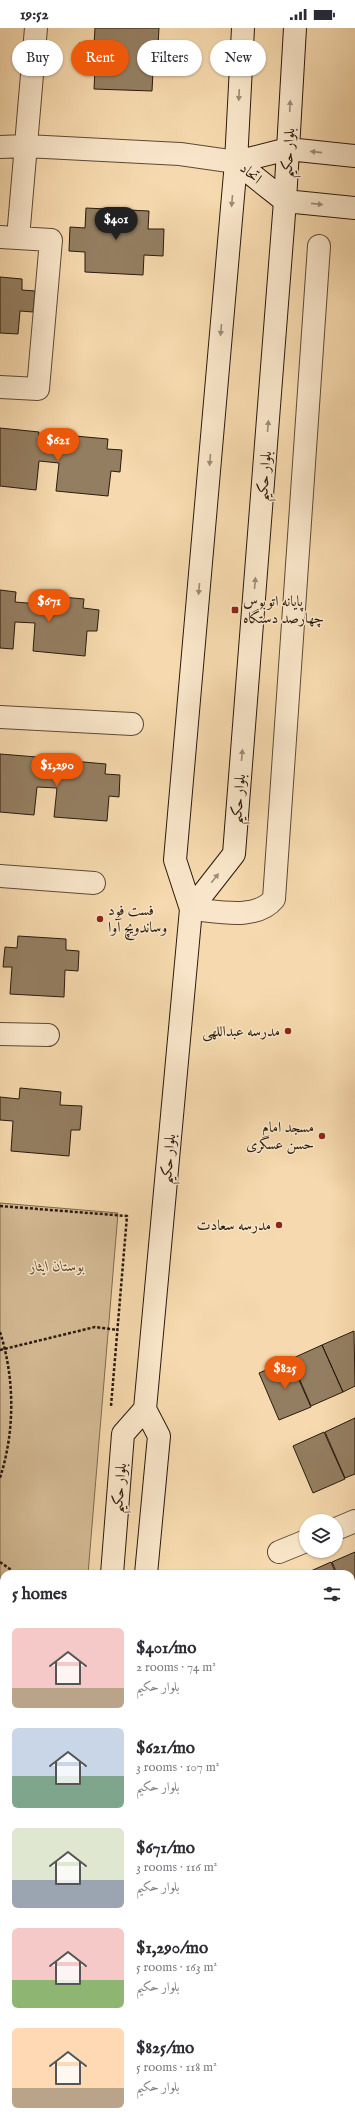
<!DOCTYPE html>
<html lang="en">
<head>
<meta charset="utf-8">
<style>
	body { margin:0; font-family:"IM FELL English",Amiri,serif; background:#f7f7f7; color:#2b2b33; height:100vh; display:flex; flex-direction:column; font-size:15px; white-space:nowrap }
	* { box-sizing:border-box; margin:0 }
	p { font-size:13px; color:#7c7c81 }
	.icon { flex:none; width:22px; height:22px; fill:none; stroke:currentColor; stroke-width:2; stroke-linecap:round; stroke-linejoin:round }
	.map { position:relative; flex:1; overflow:hidden }
	.drawer { position:absolute; left:0px; top:1542px; width:355px; height:556px; display:flex; flex-direction:column; background:#fff; border-radius:12px 12px 0 0; box-shadow:0 1px 3px #0004 }
	.drawer>* { flex:none }
	.banner { position:absolute; left:12px; top:12px; width:331px; height:36px; display:flex; gap:8px }
	.buttons { position:absolute; left:299px; top:1486px; display:grid; gap:8px }
	.buttons a { display:grid; place-items:center; width:44px; height:44px; border-radius:50%; background:#fff; box-shadow:0 1px 3px #0004; font-size:20px }
	.price { position:absolute; translate:-50% -34px; padding:0 9px; border-radius:14px; background:#ea580c; color:#fff; font-size:13px; line-height:26px; filter:drop-shadow(0 1px 2px #0008) }
	.price::after { content:''; position:absolute; left:50%; top:24px; width:12px; height:9px; margin-left:-6px; background:inherit; clip-path:polygon(0 0,100% 0,50% 100%) }
	.price.on { background:#222; color:#fff }
	ul { padding:0; list-style:none }
	li { display:flex; align-items:center; gap:12px; height:100px; padding:0 12px }
	li span { display:grid; place-items:center; flex:none; width:112px; height:80px; border-radius:6px; color:#555 }
	li>.icon { margin-inline-start:auto }
	span .icon { width:48px; height:48px; fill:#fffc; stroke-width:1 }
	li b { font-size:17px }
	h2 { display:flex; justify-content:space-between; align-items:center; height:48px; padding:0 12px; font-size:17px }
	.pill { padding:0 14px; border-radius:18px; background:#fff; box-shadow:0 1px 3px #0004; font-size:14px; line-height:36px }
	.pill.on { background:#ea580c; color:#fff }
	.status { display:flex; justify-content:space-between; align-items:center; height:28px; padding:0 20px; background:#fff; direction:ltr }
	.status svg { height:11px; fill:currentColor }
	.map>svg:first-child { display:block }
</style>
</head>
<body>
<div class="status"><b>19:52</b><svg viewBox="0 0 49 12"><path d="M0 12V9h3v3zM5 12V6h3v6zM10 12V3h3v9zM15 12V0h3v12zM26 1h20v11H26zM47 4h2v5h-2z"/></svg></div>
<div class="map">
<svg width="355" height="2098" viewBox="0 0 355 2098">
	<rect width="100%" height="100%" fill="#f6d9ae"/>
	<filter id="stains"><feTurbulence type="fractalNoise" baseFrequency=".005" numOctaves="4"/><feColorMatrix values="0 0 0 0 .2 0 0 0 0 .09 0 0 0 0 .02 0 0 0 .5 -.17"/></filter>
	<radialGradient id="worn" r=".72"><stop offset=".6" stop-color="#630" stop-opacity="0"/><stop offset="1" stop-color="#630" stop-opacity=".3"/></radialGradient>
	<!-- green -->
	<path fill="#d3b993" stroke="#7e6a50" d="M0 1175 118 1185 88 1546H4V1604L0 1603Z"/>
	<!-- building -->
	<path fill="#947e61" stroke="#291b0d" d="M95 0H159L158 17 173 18 172 44H153L152 63 94 61 95 40 78 39 79 15 94 16Z
		M86 180 149 183 148 201H164L163 228 144 227 143 247 85 244V224L69 223 70 199 85 200Z
		M0 249 22 251V262L35 263 33 284 20 283 18 306 0 305Z
		M0 400 39 404 38 414 63 416 64 407 108 411 107 421 122 422 120 444 111 443 108 468 56 463 59 435 39 433 36 462 0 458Z
		M0 562 16 564 15 574 39 576 40 567 84 571 83 580 99 582 97 603H87L85 628 33 623 35 595 15 594 13 621 0 620Z
		M0 726 37 729 36 739 61 741V732L106 736 105 746 120 747 119 769 109 768 107 793 54 789 57 760 37 759 34 787 0 784Z
		M18 908 66 911V922L79 923 78 943 65 942 64 969 10 966 12 939H3L5 919 17 920Z
		M20 1060 61 1064 60 1077 82 1078 80 1102H71L69 1128 11 1123 13 1093 0 1092V1069L19 1071Z
		M354 1303 355 1358 343 1364 322 1317Z
		M322 1317 343 1364 311 1378 291 1331Z
		M290 1332 311 1379 279 1392 259 1345Z
		M355 1390V1446L345 1450 325 1404Z
		M324 1404 345 1451 313 1465 293 1418Z
		M355 1524V1580L352 1581 351 1546H337L332 1534Z
		M331 1534 336 1546H304Z
		M355 1604V1636L351 1627V1606Z
		M351 1629 355 1638V1660L351 1662Z
		M0 1663 4 1664V1724H0Z
		M351 1741H353L355 1746V1795L351 1797Z
		M355 1823V1870L351 1861V1824Z
		M0 1827H4V1887H0Z
		M351 1863 355 1873V1879L351 1881Z
		M0 1928H4V1988H0Z"/>
	<g fill="none" stroke-linecap="round" stroke-linejoin="round">
		<!-- street casing -->
		<g stroke="#5c4a35" stroke-width="24">
			<path id="street" d="M0 119 26 118 180 126 236 134
				M0 209 51 212 38 361 0 359
				M18 210 36 0
				M0 689 132 696
				M0 848 94 855
				M191 881C217 883 256 893 274 871L319 218
				M0 1006 48 1007
				M336 1501 355 1493
				M279 1524 306 1513
				M0 1613 4 1614
				M351 1716 355 1714
				M0 1786H4
				M0 2077H4"/>
		</g>
		<!-- secondary casing -->
		<g stroke="#291b0d" stroke-width="24">
			<path id="secondary" d="M236 134 285 173 355 180
				M236 134 288 121 355 128
				M191 881 234 826 285 173 295 0
				M112 1546 123 1406 145 1381
				M146 1546 159 1408 145 1381 191 881 175 832 236 134 243 0
				M351 1958 355 1956
				M20 2098 29 2094"/>
		</g>
		<!-- primary casing -->
		<g stroke="#291b0d" stroke-width="24">
			<path id="primary" d="M351 2010 355 2008
				M141 2098 151 2094"/>
		</g>
		<!-- path -->
		<path stroke="#291b0d" stroke-width="2.5" stroke-dasharray="3 2" stroke-linecap="butt" d="M0 1178 127 1188 111 1378
			M0 1304C15 1351 15 1403 0 1450
			M0 1322 95 1299 118 1302
			M0 1534 17 1546"/>
		<!-- street -->
		<use href="#street" stroke="#f9e6ca" stroke-width="22"/>
		<!-- secondary -->
		<use href="#secondary" stroke="#f9e6ca" stroke-width="22"/>
		<!-- primary -->
		<use href="#primary" stroke="#f6d9ae" stroke-width="22"/>
	</g>
	<!-- one-way arrows -->
	<defs><path id="oneway-solid" d="M-6-.8H1V-3.2L6.5 0L1 3.2V.8H-6Z"/></defs>
	<g fill="#9b8b75">
		<use href="#oneway-solid" transform="translate(239 67) rotate(93)"/>
		<use href="#oneway-solid" transform="translate(290 78) rotate(-87)"/>
		<use href="#oneway-solid" transform="translate(316 124) rotate(-174)"/>
		<use href="#oneway-solid" transform="translate(232 173) rotate(95)"/>
		<use href="#oneway-solid" transform="translate(317 176) rotate(6)"/>
		<use href="#oneway-solid" transform="translate(221 302) rotate(95)"/>
		<use href="#oneway-solid" transform="translate(268 398) rotate(-85)"/>
		<use href="#oneway-solid" transform="translate(210 432) rotate(95)"/>
		<use href="#oneway-solid" transform="translate(255 555) rotate(-85)"/>
		<use href="#oneway-solid" transform="translate(199 561) rotate(95)"/>
		<use href="#oneway-solid" transform="translate(242 727) rotate(-85)"/>
		<use href="#oneway-solid" transform="translate(215 850) rotate(-52)"/>
	</g>
	<!-- markers -->
	<g fill="#8f2418" stroke="#f9e6ca" stroke-width="1.5">
		<rect x="231" y="578" width="8" height="8" rx="2"/>
		<circle cx="100" cy="891" r="4"/>
		<circle cx="288" cy="1003" r="4"/>
		<circle cx="322" cy="1108" r="4"/>
		<circle cx="279" cy="1197" r="4"/>
	</g>
	<g text-anchor="middle" stroke-width="3" stroke-linejoin="round" paint-order="stroke">
		<!-- street labels -->
		<g font-size="15" fill="#291b0d" stroke="#f9e6ca">
			<text transform="translate(288 125) rotate(-87)" y="5">بلوار حکیم</text>
			<text transform="translate(251 145) rotate(40)" y="5">اتحاد</text>
			<text transform="translate(264 448) rotate(-85)" y="5">بلوار حکیم</text>
			<text transform="translate(238 771) rotate(-85)" y="5">بلوار حکیم</text>
			<text transform="translate(168 1131) rotate(-85)" y="5">بلوار حکیم</text>
			<text transform="translate(119 1460) rotate(-85)" y="5">بلوار حکیم</text>
		</g>
		<!-- poi labels -->
		<g font-size="15" fill="#291b0d" stroke="#f9e6ca" text-anchor="end">
			<text x="243" y="578" text-anchor="start">پایانه اتوبوس<tspan x="243" dy="17">چهارصد دستگاه</tspan></text>
			<text x="108" y="887" text-anchor="start">فست فود<tspan x="108" dy="17">وساندویچ آوا</tspan></text>
			<text x="280" y="1008">مدرسه عبداللهی</text>
			<text x="314" y="1104">مسجد امام<tspan x="314" dy="17">حسن عسگری</tspan></text>
			<text x="271" y="1202">مدرسه سعادت</text>
		</g>
		<!-- park labels -->
		<g font-size="15" font-style="italic" fill="#5c4a35" stroke="#f9e6ca">
			<text x="57" y="1243">بوستان ایثار</text>
		</g>
	</g>
	<rect width="100%" height="100%" filter="url(#stains)"/>
	<rect width="100%" height="100%" fill="url(#worn)"/>
</svg>
<div class="buttons">
<a><svg class="icon" aria-label="layers" viewBox="0 0 24 24"><path d="M12 4l9 5-9 5-9-5zM3 14l9 5 9-5"/></svg></a>
</div>
<b class="price on" style="left:116px;top:213px">$401</b>
<b class="price" style="left:58px;top:434px">$621</b>
<b class="price" style="left:49px;top:595px">$671</b>
<b class="price" style="left:57px;top:759px">$1,290</b>
<b class="price" style="left:285px;top:1362px">$825</b>
<div class="banner">
<a class="pill">Buy</a>
<a class="pill on">Rent</a>
<a class="pill">Filters</a>
<a class="pill">New</a>
</div>
<section class="drawer">
<h2>5 homes<svg class="icon" aria-label="filters" viewBox="0 0 24 24"><path d="M4 7h16M4 17h16"/><circle cx="9" cy="7" r="2"/><circle cx="15" cy="17" r="2"/></svg></h2>
<ul>
<li><span style="background:linear-gradient(#f6c9c9 75%,#b9a48a 0)"><svg class="icon" aria-label="home" viewBox="0 0 24 24"><path d="M3 11l9-7 9 7M6 9v11h12V9"/></svg></span><div><b>$401/mo</b><p>2 rooms · 74 m²</p><p>بلوار حکیم</p></div></li>
<li><span style="background:linear-gradient(#c9d6e8 60%,#7fa58c 0)"><svg class="icon" aria-label="home" viewBox="0 0 24 24"><path d="M3 11l9-7 9 7M6 9v11h12V9"/></svg></span><div><b>$621/mo</b><p>3 rooms · 107 m²</p><p>بلوار حکیم</p></div></li>
<li><span style="background:linear-gradient(#dfe7d0 65%,#9aa5b1 0)"><svg class="icon" aria-label="home" viewBox="0 0 24 24"><path d="M3 11l9-7 9 7M6 9v11h12V9"/></svg></span><div><b>$671/mo</b><p>3 rooms · 116 m²</p><p>بلوار حکیم</p></div></li>
<li><span style="background:linear-gradient(#f6c9c9 65%,#8fb573 0)"><svg class="icon" aria-label="home" viewBox="0 0 24 24"><path d="M3 11l9-7 9 7M6 9v11h12V9"/></svg></span><div><b>$1,290/mo</b><p>5 rooms · 163 m²</p><p>بلوار حکیم</p></div></li>
<li><span style="background:linear-gradient(#ffd9b3 75%,#b9a48a 0)"><svg class="icon" aria-label="home" viewBox="0 0 24 24"><path d="M3 11l9-7 9 7M6 9v11h12V9"/></svg></span><div><b>$825/mo</b><p>5 rooms · 118 m²</p><p>بلوار حکیم</p></div></li>
</ul>
</section>
</div>
</body>
</html>
